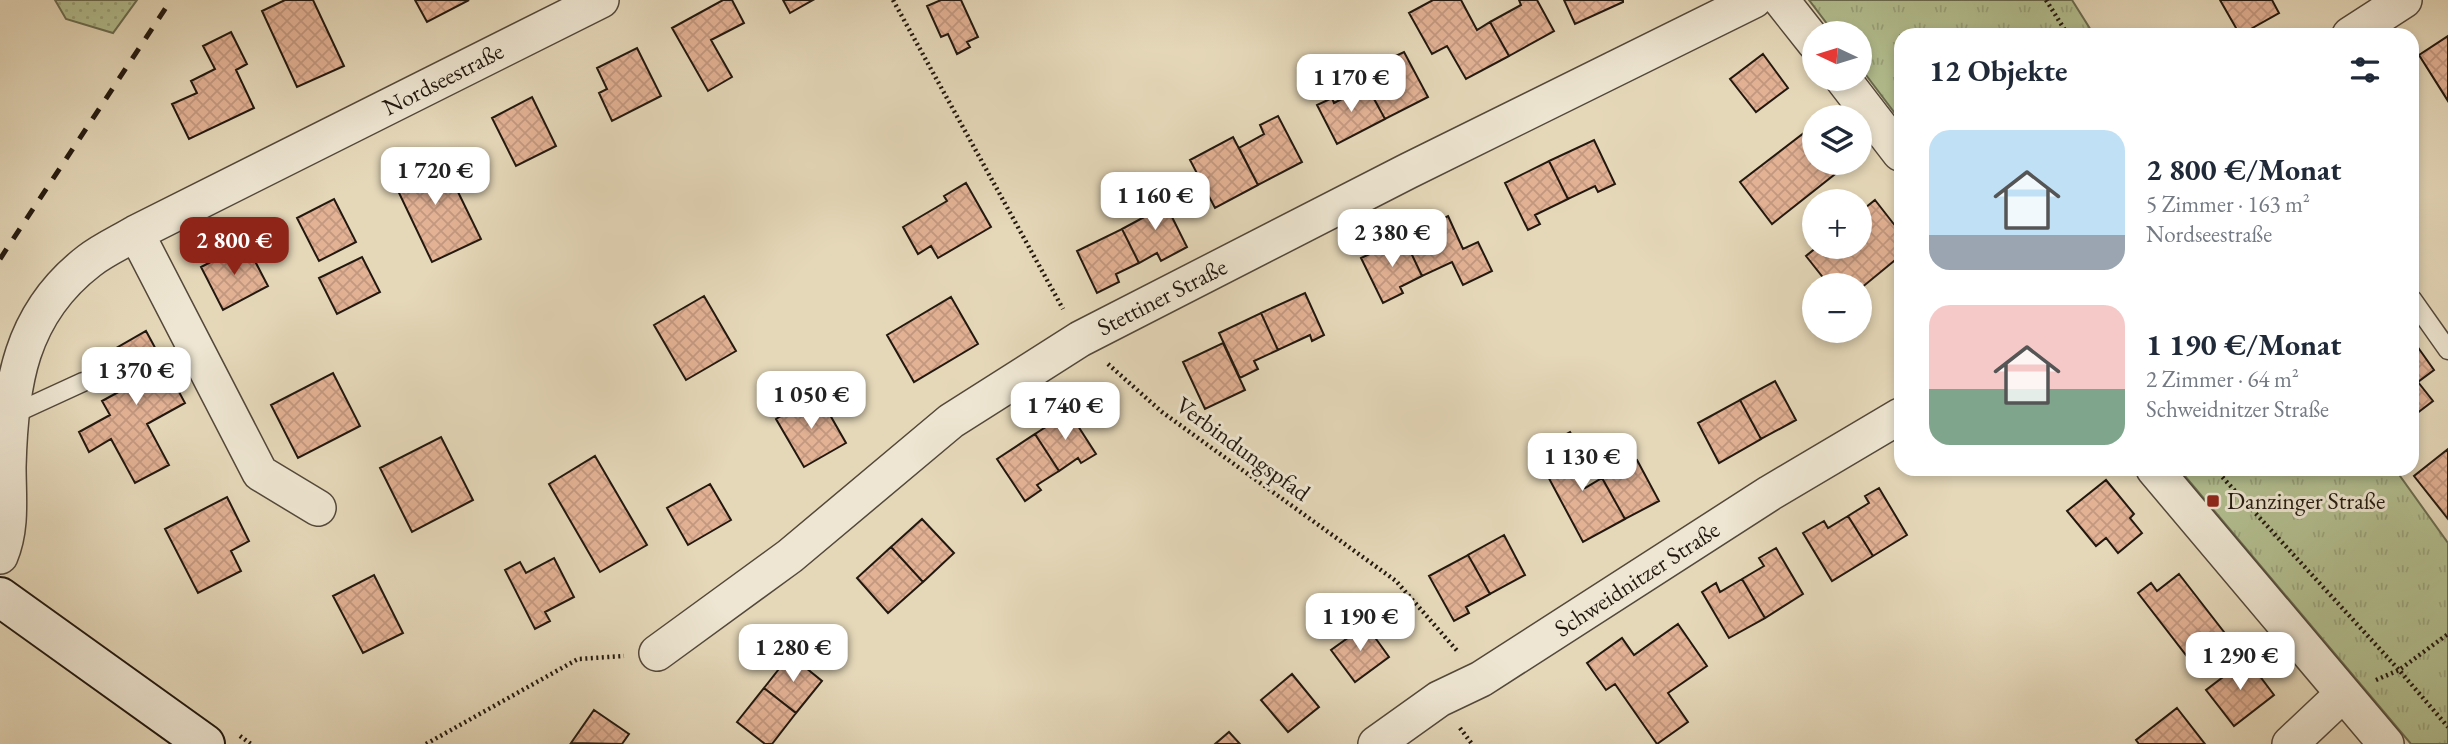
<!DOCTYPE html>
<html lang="de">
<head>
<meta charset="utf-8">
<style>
	body { margin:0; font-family:"EB Garamond",serif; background:#f6f6f7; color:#1f2937; height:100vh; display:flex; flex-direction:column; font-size:26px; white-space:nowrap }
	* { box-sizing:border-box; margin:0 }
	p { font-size:23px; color:#747a83 }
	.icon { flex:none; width:38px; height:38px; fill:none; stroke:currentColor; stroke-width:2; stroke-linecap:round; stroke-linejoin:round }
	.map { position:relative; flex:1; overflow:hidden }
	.drawer { position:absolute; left:1894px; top:28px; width:525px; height:448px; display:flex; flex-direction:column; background:#fff; border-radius:21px; box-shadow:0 4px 10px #0003 }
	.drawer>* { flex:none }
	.needle { width:46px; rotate:274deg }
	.controls { position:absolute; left:1802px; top:21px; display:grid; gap:14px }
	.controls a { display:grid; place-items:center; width:70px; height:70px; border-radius:50%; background:#fff; box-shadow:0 4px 10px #0003; font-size:35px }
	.price { position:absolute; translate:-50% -60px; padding:0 16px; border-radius:14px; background:#fff; color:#222; font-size:23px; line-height:46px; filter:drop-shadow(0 2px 4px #0008) }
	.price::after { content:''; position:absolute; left:50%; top:42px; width:21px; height:16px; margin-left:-10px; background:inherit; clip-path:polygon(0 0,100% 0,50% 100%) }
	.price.selected { background:#8f2418; color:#fff }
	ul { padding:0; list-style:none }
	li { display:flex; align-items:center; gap:21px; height:175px; padding:0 35px }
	li span { display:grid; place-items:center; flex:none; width:196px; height:140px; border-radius:21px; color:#555 }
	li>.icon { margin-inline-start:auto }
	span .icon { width:84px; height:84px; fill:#fffc; stroke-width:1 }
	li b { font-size:30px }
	h2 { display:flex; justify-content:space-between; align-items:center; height:84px; padding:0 35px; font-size:30px }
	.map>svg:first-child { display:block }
</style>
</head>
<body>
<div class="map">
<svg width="2448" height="744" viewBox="0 0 2448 744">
	<defs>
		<pattern id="grass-dots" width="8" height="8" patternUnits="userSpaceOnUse" patternTransform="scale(1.75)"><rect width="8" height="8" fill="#b3bf90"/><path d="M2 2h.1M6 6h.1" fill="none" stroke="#9aa37b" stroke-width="1.8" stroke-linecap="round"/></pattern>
		<pattern id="park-tufts" width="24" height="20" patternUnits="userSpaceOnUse" patternTransform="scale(1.75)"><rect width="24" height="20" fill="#b3bf90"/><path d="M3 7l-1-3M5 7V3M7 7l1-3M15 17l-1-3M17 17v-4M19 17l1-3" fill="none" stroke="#9aa37b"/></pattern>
		<pattern id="building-cross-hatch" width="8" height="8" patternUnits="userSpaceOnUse" patternTransform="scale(1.75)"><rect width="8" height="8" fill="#e3b295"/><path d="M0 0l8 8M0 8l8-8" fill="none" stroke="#c2987f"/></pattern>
	</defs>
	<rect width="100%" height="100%" fill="#e5d8b9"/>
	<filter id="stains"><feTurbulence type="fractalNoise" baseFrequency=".00286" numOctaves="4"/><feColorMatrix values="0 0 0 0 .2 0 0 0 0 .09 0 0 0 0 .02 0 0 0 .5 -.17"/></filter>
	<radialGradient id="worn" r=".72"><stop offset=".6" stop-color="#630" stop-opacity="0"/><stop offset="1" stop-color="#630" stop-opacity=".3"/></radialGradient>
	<!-- grass -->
	<path fill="url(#grass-dots)" stroke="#6a6c50" stroke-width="2" d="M55 0H137L113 33 66 19Z"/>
	<!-- park -->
	<path fill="url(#park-tufts)" stroke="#6a6c50" stroke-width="2" d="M1809 0H2072L2094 35H1900V120L1860 67V33H1834Z
		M2179 469H2395L2448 543V744H2411Z"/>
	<!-- building -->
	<path fill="url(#building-cross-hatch)" stroke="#22180f" stroke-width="2" d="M285 0H313L344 66 297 87 262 11Z
		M415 0H469L427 22Z
		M723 0H732L744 23 711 40 732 77 708 91 672 28Z
		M783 0H813L790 13Z
		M941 0H961L978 37 967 42 970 47 957 54 948 34 941 37 927 6Z
		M1433 0H1461L1477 30 1490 22 1509 56 1466 79 1447 46 1432 54 1409 13Z
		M1519 0H1537L1554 31 1509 56 1490 22 1521 5Z
		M1564 0H1623V2L1575 24Z
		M2220 0H2272L2279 13 2240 35Z
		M231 32 247 64 236 70 254 108 189 139 172 104 197 93 191 81 215 69 203 46Z
		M2448 36V101L2419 55Z
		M637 48 661 96 612 121 599 93 607 89 597 68Z
		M1404 52 1428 97 1385 119 1367 86 1395 71 1389 59Z
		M1763 54 1788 88 1756 112 1730 79Z
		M1367 86 1385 119 1337 144 1317 105 1332 98 1334 103Z
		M532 97 556 146 516 166 492 118Z
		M1278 116 1302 162 1258 185 1239 148 1264 134 1260 125Z
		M1813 126 1815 163H1841L1844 167 1772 224 1740 182Z
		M1233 137 1258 185 1215 208 1190 160Z
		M1594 140 1615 184 1598 192 1595 186 1568 199 1549 161Z
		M438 151 481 239 432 262 390 174Z
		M1549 161 1568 199 1535 215 1540 224 1528 230 1505 183Z
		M966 183 991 227 938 258 931 246 918 254 903 227 947 201 944 196Z
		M1160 193 1187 247 1161 261 1157 253 1139 263 1122 229 1148 215 1142 202Z
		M334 199 356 242 319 261 297 218Z
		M1875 200 1900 232V256L1860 289V285H1829L1806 256 1817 247H1860V212Z
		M1448 216 1463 249 1478 242 1492 271 1463 285 1452 262 1422 276 1404 238Z
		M1122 229 1139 263 1116 274 1119 282 1097 293 1077 251Z
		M1404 238 1422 276 1400 287 1403 293 1383 303 1361 258Z
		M246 244 268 286 223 310 201 267Z
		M362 257 380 292 337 314 319 278Z
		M1305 293 1324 335 1312 341 1310 335 1278 350 1261 313Z
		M704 296 736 351 686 380 654 325Z
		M951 297 978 344 914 382 887 335Z
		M1261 313 1278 350 1254 361 1258 369 1240 378 1219 333Z
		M146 331 185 403 147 424 169 465 135 483 111 439 89 452 79 432 110 415 102 401 124 389 106 354Z
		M2412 339 2434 370 2418 382 2433 401 2412 417Z
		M1223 343 1245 390 1205 409 1183 362Z
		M333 373 360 426 298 458 271 405Z
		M1775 381 1796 420 1761 439 1740 400Z
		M818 394 846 443 804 467 776 419Z
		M1740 400 1761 439 1719 463 1698 423Z
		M1069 412 1096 454 1081 463 1078 458 1059 471 1035 434Z
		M1570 432 1587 463 1576 470 1585 488 1602 478 1625 519 1583 542 1545 471 1563 461 1552 442Z
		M1035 434 1059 471 1037 485 1041 490 1025 501 997 459Z
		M441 437 473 500 412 532 380 468Z
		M2448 449V519L2414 476Z
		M595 456 647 545 600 572 549 484Z
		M1637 460 1659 501 1625 519 1602 478Z
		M2106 480 2134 514 2130 518 2142 533 2118 553 2106 538 2096 546 2067 511Z
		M710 484 731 520 688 545 667 508Z
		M1879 488 1907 535 1873 556 1848 516 1869 503 1865 496Z
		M227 497 249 541 231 551 241 571 198 593 165 529Z
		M1848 516 1873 556 1832 581 1803 533 1824 521 1828 528Z
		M922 519 954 553 923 582 891 547Z
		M1504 535 1525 575 1490 594 1468 555Z
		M891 547 923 582 888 613 857 578Z
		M1776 548 1803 594 1765 618 1742 579 1764 566 1759 558Z
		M1468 555 1490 594 1466 607 1469 613 1454 621 1429 576Z
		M554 558 574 597 545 612 550 621 535 629 505 570 520 562 526 573Z
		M2179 574 2231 641 2196 668 2138 593 2151 583 2157 591Z
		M374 575 403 633 363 653 333 596Z
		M1742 579 1765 618 1729 638 1702 592 1716 583 1720 592Z
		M1678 624 1707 666 1668 693 1688 722 1657 744 1615 684 1606 690 1587 663 1622 638 1634 655Z
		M1366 625 1389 657 1355 682 1331 650Z
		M790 655 822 681 796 713 764 688Z
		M2247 659 2274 695 2234 726 2206 690Z
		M1292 674 1319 707 1288 732 1261 700Z
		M764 688 796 713 772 744H765L737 722Z
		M2177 708 2205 744H2139L2136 740Z
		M594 710 629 734 622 744 571 743Z
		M1229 732 1240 744H1215Z"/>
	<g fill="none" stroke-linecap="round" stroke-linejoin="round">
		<!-- lane casing -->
		<g stroke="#53483a" stroke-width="21">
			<path id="lane" d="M2412 299 2448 350
				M9 416 83 382"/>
		</g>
		<!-- street casing -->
		<g stroke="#53483a" stroke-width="38">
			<path id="street" d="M1781 0 1815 43
				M2350 35 2404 0
				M1843 79 1900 153
				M136 233 260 473 318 508
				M2154 469 2386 744
				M0 556C12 528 8 497 8 467 10 385 20 314 89 261 103 250 121 242 136 233L601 0
				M657 653 790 556 951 421 1080 339 1408 171 1754 0
				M1376 744 1439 699 1481 679 1770 493 1900 416
				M2290 744 2343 694"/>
		</g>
		<!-- secondary casing -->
		<g stroke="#22180f" stroke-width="42">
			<path id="secondary" d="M0 597 205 744"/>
		</g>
		<!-- path -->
		<path stroke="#22180f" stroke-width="4.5" stroke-dasharray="2 3.5" stroke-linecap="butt" d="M893 0 1063 309
			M2046 0 2068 35
			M1108 364 1162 412 1396 581 1459 653
			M2215 469 2399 670 2448 634
			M2376 680 2399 670 2448 727
			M1460 728 1472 744
			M240 736 251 744
			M426 744 578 659 624 656"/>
		<!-- lane -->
		<use href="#lane" stroke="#eee6d2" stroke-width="18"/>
		<!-- street -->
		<use href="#street" stroke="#eee6d2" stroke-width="35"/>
		<!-- secondary -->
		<use href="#secondary" stroke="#eee6d2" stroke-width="38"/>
		<!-- rail -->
		<path stroke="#22180f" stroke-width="5" stroke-dasharray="12 12" stroke-linecap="butt" d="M0 259 171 0"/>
	</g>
	<!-- markers -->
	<rect fill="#8f2418" stroke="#eee6d2" stroke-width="2.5" x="2206" y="494" width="14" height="14" rx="3.5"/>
	<g text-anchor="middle" stroke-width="6" stroke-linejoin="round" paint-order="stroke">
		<!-- street labels -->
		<g font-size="24" fill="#22180f" stroke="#eee6d2">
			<text transform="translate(443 79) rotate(-27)" y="8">Nordseestraße</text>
			<text transform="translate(1162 297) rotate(-27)" y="8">Stettiner Straße</text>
			<text transform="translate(1243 449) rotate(36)" y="8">Verbindungspfad</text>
			<text transform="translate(1637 579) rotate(-33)" y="8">Schweidnitzer Straße</text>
		</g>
		<!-- poi labels -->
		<g font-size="24" fill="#22180f" stroke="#eee6d2" text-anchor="start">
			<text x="2227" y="509">Danzinger Straße</text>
		</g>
	</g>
	<rect width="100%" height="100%" filter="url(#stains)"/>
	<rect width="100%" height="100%" fill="url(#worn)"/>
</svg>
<div class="controls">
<a><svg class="needle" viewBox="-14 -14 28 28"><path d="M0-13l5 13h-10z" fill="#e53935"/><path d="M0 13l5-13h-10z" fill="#747a83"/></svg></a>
<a><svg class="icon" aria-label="layers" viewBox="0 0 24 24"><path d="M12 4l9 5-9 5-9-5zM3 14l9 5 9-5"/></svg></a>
<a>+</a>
<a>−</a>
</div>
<b class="price" style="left:1351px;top:114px">1 170 €</b>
<b class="price" style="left:435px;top:207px">1 720 €</b>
<b class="price" style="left:1155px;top:232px">1 160 €</b>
<b class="price" style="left:1392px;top:269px">2 380 €</b>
<b class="price selected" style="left:234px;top:277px">2 800 €</b>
<b class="price" style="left:136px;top:407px">1 370 €</b>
<b class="price" style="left:811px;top:431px">1 050 €</b>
<b class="price" style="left:1065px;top:442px">1 740 €</b>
<b class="price" style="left:1582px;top:493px">1 130 €</b>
<b class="price" style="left:1360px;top:653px">1 190 €</b>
<b class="price" style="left:793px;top:684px">1 280 €</b>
<b class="price" style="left:2240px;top:692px">1 290 €</b>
<section class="drawer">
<h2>12 Objekte<svg class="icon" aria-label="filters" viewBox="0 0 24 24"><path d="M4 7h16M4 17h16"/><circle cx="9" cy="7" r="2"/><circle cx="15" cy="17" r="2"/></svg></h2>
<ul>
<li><span style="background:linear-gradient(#bfe0f5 75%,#9aa5b1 0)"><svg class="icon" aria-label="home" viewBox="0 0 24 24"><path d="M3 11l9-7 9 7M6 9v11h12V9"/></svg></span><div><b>2 800 €/Monat</b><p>5 Zimmer · 163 m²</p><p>Nordseestraße</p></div></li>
<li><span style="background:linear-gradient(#f6c9c9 60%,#7fa58c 0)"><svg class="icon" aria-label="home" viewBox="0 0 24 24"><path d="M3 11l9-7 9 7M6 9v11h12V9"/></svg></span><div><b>1 190 €/Monat</b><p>2 Zimmer · 64 m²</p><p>Schweidnitzer Straße</p></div></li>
</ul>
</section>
</div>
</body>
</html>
